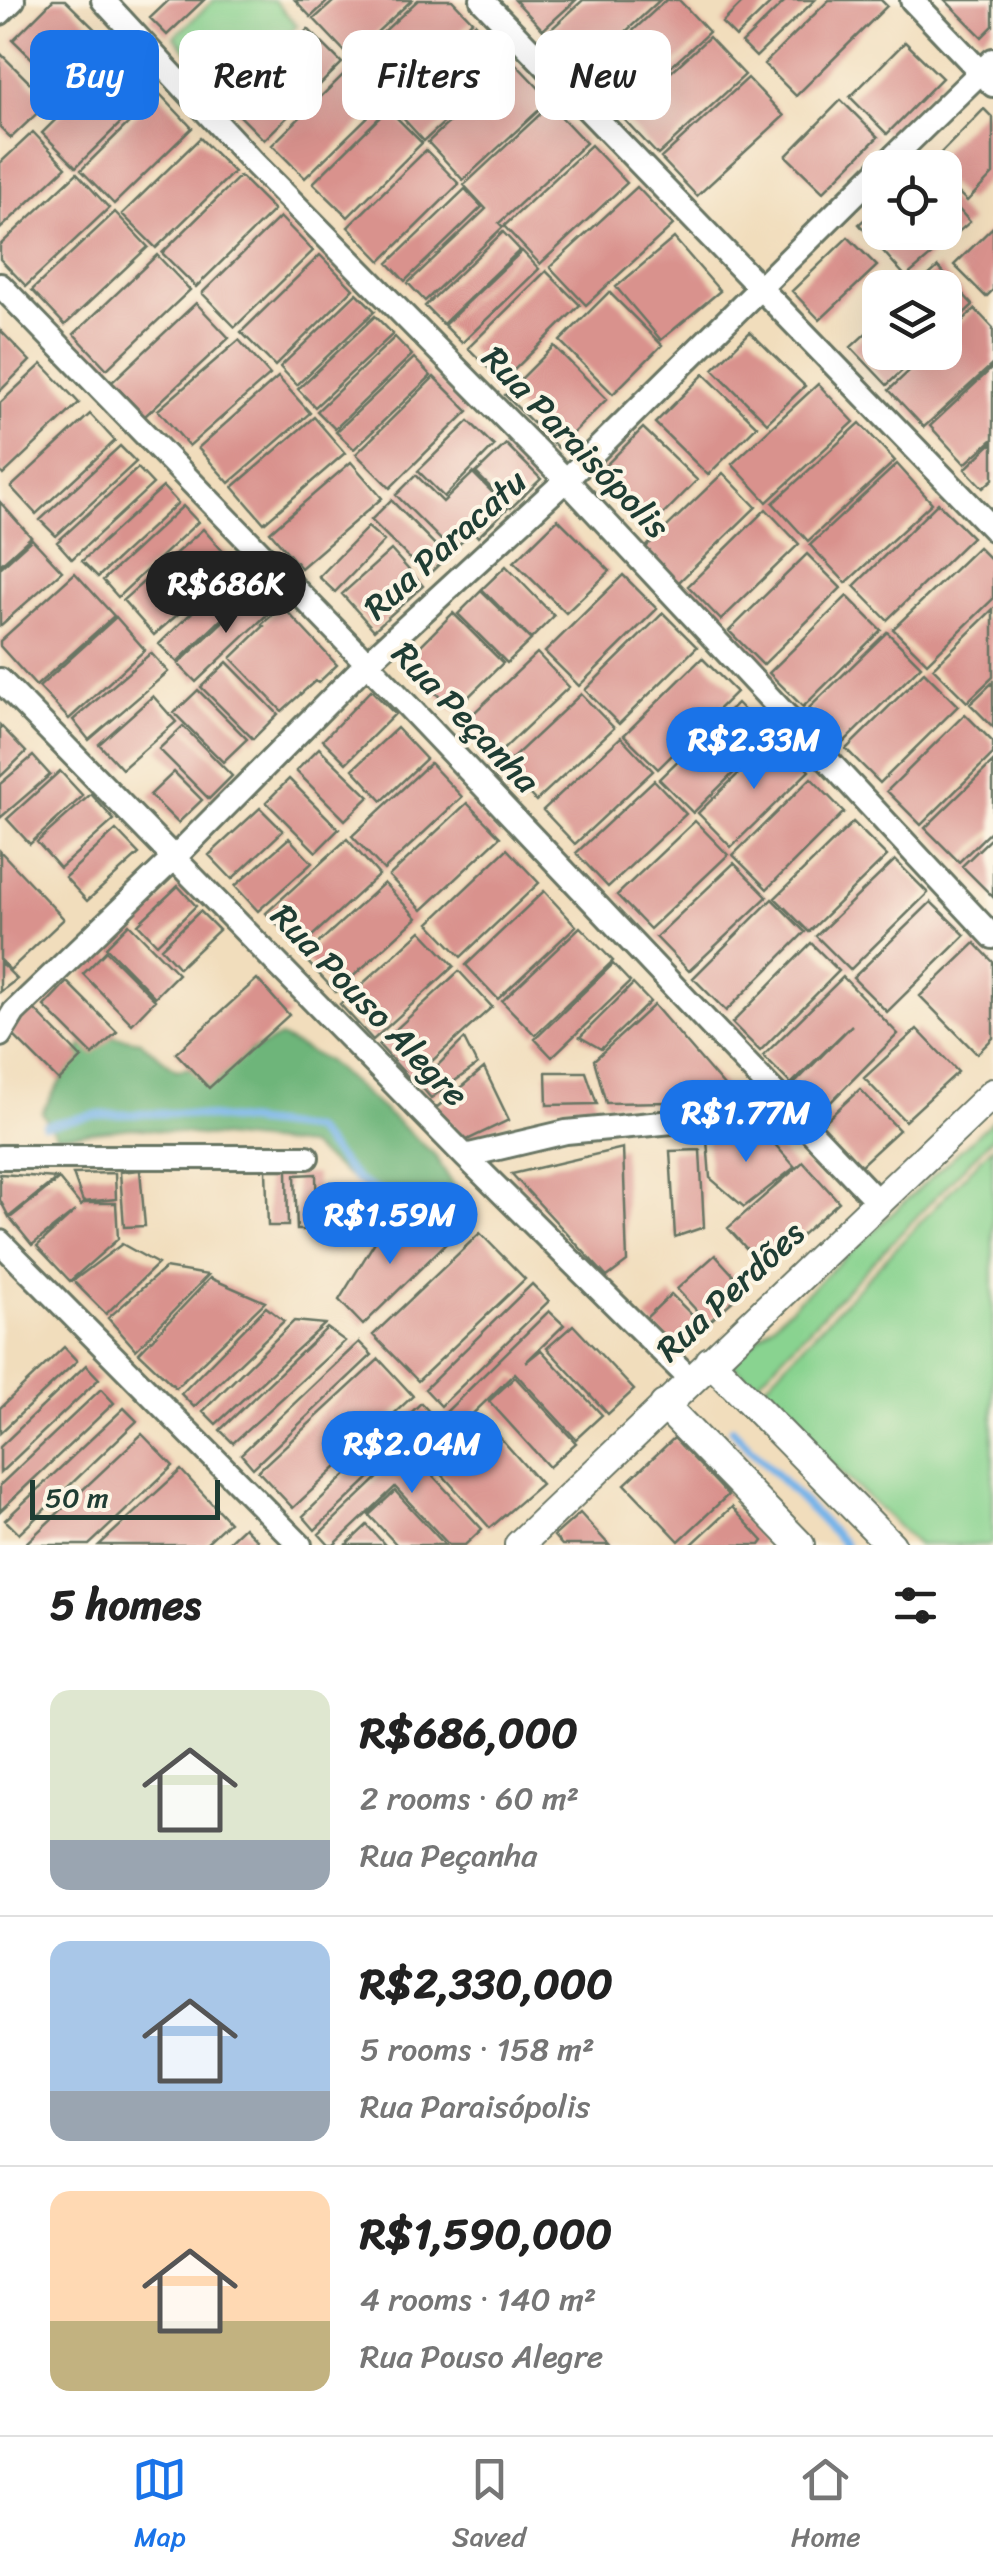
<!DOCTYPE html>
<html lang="en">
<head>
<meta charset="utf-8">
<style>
	body { margin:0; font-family:Sriracha,sans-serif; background:#f6f6f6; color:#222; height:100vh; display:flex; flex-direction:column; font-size:38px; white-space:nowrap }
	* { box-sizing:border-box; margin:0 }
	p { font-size:32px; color:#767676 }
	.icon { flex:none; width:55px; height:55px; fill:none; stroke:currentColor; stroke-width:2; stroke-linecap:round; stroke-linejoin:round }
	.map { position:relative; height:1545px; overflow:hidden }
	.sheet { display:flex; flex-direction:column; background:#fff; flex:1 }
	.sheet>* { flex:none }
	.top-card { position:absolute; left:30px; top:30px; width:935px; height:90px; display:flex; gap:20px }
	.fabs { position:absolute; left:862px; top:150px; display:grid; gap:20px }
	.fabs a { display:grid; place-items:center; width:100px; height:100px; border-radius:20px; background:#fff; box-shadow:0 10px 40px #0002; font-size:50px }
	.scale { position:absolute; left:30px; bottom:25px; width:190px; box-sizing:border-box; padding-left:10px; border:5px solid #1f3d34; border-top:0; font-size:28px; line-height:35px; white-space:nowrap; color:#1f3d34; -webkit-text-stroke:8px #fcf5e5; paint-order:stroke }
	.price { position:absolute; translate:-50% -85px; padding:0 22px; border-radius:35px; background:#1a73e8; color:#fff; font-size:32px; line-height:65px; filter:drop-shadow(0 2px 5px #0008) }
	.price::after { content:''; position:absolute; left:50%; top:60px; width:30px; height:22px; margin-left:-15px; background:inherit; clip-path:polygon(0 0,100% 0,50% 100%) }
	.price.selected { background:#222; color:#fff }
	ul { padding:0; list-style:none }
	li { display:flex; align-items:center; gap:30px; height:250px; padding:0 50px }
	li+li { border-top:2px solid #e0e0e0 }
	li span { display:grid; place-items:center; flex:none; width:280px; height:200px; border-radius:20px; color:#555 }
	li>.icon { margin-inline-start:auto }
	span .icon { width:120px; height:120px; fill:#fffc; stroke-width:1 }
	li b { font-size:42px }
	h2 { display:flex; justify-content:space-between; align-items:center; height:120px; padding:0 50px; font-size:42px }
	.pill { padding:0 35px; border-radius:20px; background:#fff; box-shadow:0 10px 40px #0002; font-size:35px; line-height:90px }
	.pill.selected { background:#1a73e8; color:#fff }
	.tabs { display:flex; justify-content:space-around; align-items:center; height:140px; border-top:2px solid #e0e0e0; background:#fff; font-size:28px; color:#767676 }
	.tabs a { display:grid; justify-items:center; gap:5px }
	.tabs .selected { color:#1a73e8 }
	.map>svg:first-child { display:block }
</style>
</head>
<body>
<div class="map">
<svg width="993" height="1545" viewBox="0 0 993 1545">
	<rect width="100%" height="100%" fill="#fcf5e5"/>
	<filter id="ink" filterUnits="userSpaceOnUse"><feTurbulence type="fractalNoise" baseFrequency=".01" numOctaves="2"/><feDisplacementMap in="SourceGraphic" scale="20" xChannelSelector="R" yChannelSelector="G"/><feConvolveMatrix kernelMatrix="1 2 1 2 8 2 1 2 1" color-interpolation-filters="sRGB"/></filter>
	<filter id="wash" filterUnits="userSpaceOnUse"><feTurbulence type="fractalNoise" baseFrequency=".0048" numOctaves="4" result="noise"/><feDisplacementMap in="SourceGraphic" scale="40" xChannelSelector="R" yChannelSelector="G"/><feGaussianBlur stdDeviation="2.25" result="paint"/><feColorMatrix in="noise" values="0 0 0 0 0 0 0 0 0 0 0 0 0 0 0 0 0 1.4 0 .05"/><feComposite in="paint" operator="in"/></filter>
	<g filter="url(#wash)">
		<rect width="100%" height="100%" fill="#f1ddbc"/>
		<!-- green -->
		<path fill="#89d390" stroke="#548862" stroke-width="2.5" d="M214 0H274L297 26 225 92 174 37Z
			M993 1120V1137L755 1385 731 1363Z
			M993 1146V1542L990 1545H918L757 1394Z"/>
		<!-- forest -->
		<path fill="#6eb57a" stroke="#467957" stroke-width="2.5" d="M90 1032 140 1041 176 1070C212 1067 248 1054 280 1037L327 1061 434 1154 465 1204 396 1212 308 1146 133 1128 56 1136 42 1112Z"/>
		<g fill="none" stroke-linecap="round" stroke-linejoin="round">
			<!-- stream -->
			<path stroke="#76b4e9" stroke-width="8" d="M45 1125 95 1115 179 1113 313 1130 357 1180 420 1214 461 1209
				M732 1429 845 1545"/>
		</g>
		<g id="blocks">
			<!-- building -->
			<path fill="#d9928d" d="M53 0H65L113 47 67 93 13 40Z
				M169 0H204L167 35 150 18Z
				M295 0H329L311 17Z
				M335 0H412L350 57 314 19Z
				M418 0H452L472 21 385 101 350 63Z
				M515 0H576L543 30Z
				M583 0H660L582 72 546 34Z
				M666 0H679L709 32 622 112 586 74Z
				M745 0H774L736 37 722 23Z
				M786 0H815L756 57 742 43Z
				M829 0H881L887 6 796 96 764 64Z
				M945 0H993V26L982 37Z
				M475 23 511 61 424 141 389 103Z
				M308 29 342 63 264 140 230 106Z
				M709 37 745 75 658 155 622 117Z
				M905 42 942 78 887 134 850 97Z
				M0 53 49 102 11 138 0 127Z
				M120 56 154 90 76 167 42 133Z
				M514 62 550 100 463 180 428 142Z
				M350 68 383 102 305 178 272 145Z
				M748 78 784 116 697 196 661 158Z
				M159 93 192 128 114 204 81 170Z
				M841 100 878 137 823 192 786 156Z
				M550 105 586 143 499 223 503 227 425 301 408 283 486 209 464 185Z
				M388 109 422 143 348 217 313 183Z
				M984 109 993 118V174L967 201 945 180V168H932L929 165Z
				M33 132 66 167 0 229V163Z
				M200 138 234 172 156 248 122 214Z
				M591 145 627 183 540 264 504 226Z
				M426 150 459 184 381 261 348 227Z
				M77 173 109 208 26 286 0 259V245Z
				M240 176 274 210 196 287 162 253Z
				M637 187 673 225 586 305 550 267Z
				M465 189 482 207 405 281 388 263Z
				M945 194 970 222 906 277 859 224 880 206V232H945Z
				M115 212 148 247 65 325 32 290Z
				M280 217 313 251 235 327 202 293Z
				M993 227V290L986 297 954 265Z
				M503 232 520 250 443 324 425 306Z
				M848 237 877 266 820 320 792 291Z
				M674 238 720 291 661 340 616 287Z
				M522 251 539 269 462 343 444 325Z
				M157 255 190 290 107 369 74 334Z
				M320 255 353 289 275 366 241 332Z
				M938 267 973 305 945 331V288H915Z
				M546 271 580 305 502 382 468 348Z
				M609 292 662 345 613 394 560 341Z
				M357 293 375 311 297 385 280 367Z
				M196 303 229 338 145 416 112 382Z
				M975 309 993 328V364L924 427 889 390 929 352H945V337Z
				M375 316 393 334 315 407 298 389Z
				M880 320V352H922L887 385 851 347Z
				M0 330 30 361 0 391Z
				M750 332 805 386 767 423 713 369Z
				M395 337 412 355 335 429 317 411Z
				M239 340 270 375 189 446 158 410Z
				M554 346 607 399 558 448 505 395Z
				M414 358 431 376 354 449 336 432Z
				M42 364 79 403 3 475 0 471V403Z
				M993 367V439L965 464 930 426Z
				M704 374 757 426 708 475 655 423Z
				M278 377 310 413 229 483 198 448Z
				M434 377 468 411 390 488 356 454Z
				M818 384 854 422 767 502 732 464Z
				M90 414 115 441 36 514 11 487Z
				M314 417 345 453 264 523 233 487Z
				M469 421 494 446 444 497 418 471Z
				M860 423 895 461 808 541 773 503Z
				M643 428 697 480 648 530 594 477Z
				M993 442V479L983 488 965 469Z
				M506 444 541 479 511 508 476 473Z
				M120 446 136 462 56 536 40 520Z
				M351 462 382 498 301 568 270 532Z
				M897 464 932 503 846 583 810 545Z
				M138 468 153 484 72 559 57 542Z
				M473 473 508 508 478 537 473 531 452 551 396 495 416 475 443 502Z
				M723 473 756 507 678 583 644 549Z
				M163 487 178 503 98 577 82 561Z
				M391 500 447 557 427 576 371 520Z
				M0 502 31 537 0 565Z
				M938 503 972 537 887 620 854 586Z
				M183 506 198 522 118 597 103 580Z
				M766 509 799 544 721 620 688 586Z
				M558 519 610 571 566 613 514 562Z
				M368 527 384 541 335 592 319 577Z
				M203 529 235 565 154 635 123 600Z
				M32 539 62 571 0 626V568Z
				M978 547 993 562V599L927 663 893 629Z
				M391 550 423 586 374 630 342 594Z
				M807 554 841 588 763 665 729 631Z
				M506 566 554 616 531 639 482 589Z
				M237 569 255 587 177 662 159 644Z
				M75 573 114 616 36 686 0 646V641Z
				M623 575 657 609 579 686 545 652Z
				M257 589 274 608 196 682 178 664Z
				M481 591 531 640 507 663 458 614Z
				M847 596 881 630 803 707 769 673Z
				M282 606 337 665 318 683 315 681 282 711 231 658 264 626 262 624Z
				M993 609V677L967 702 933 668Z
				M453 613 503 663 454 711 404 662Z
				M663 613 697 647 619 724 585 690Z
				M116 617 145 650 69 719 39 687Z
				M887 632 921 666 843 743 809 708Z
				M151 653 168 672 89 740 73 720Z
				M537 653 569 687 491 761 459 727Z
				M702 658 736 692 658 769 624 735Z
				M227 662 278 714 253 739 201 687Z
				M924 672 958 706 880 783 846 749Z
				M993 682V727L970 704Z
				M198 690 247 739 223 762 174 713Z
				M371 690 395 714 346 763 323 740Z
				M581 694 614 728 536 801 503 767Z
				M153 696 176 722 122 769 99 744Z
				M737 703 770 737 693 813 659 779Z
				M965 714 993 742V754L921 825 887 791Z
				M0 725 26 752 0 777Z
				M183 726 232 776 209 799 159 749Z
				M397 728 426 759 382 801 353 769Z
				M621 737 653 771 575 844 543 810Z
				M776 737 809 771 731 847 698 813Z
				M319 748 369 797 345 820 296 771Z
				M33 756 50 775 0 818V784Z
				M993 762V829L959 862 925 828Z
				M430 763 462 797 384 870 352 836Z
				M60 771 83 796 30 844 7 819Z
				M174 772 202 800 178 823 150 795Z
				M811 778 844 812 767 889 733 855Z
				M289 779 339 829 316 852 266 802Z
				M654 780 686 814 608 887 576 853Z
				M91 794 114 820 60 868 37 842Z
				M467 803 500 837 422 910 389 876Z
				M260 808 283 831 232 879 209 855Z
				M695 821 728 855 650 929 617 895Z
				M853 822 887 856 809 932 775 898Z
				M116 830 139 854 87 901 65 877Z
				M993 836V897L962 866Z
				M289 838 312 863 258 911 235 886Z
				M347 839 379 875 299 948 266 913Z
				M507 849 539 883 461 957 429 923Z
				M0 851 64 919 10 970 0 959Z
				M895 860 928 893 850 970 816 936Z
				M734 863 767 897 689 971 656 937Z
				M384 883 417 918 336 992 303 957Z
				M178 886 196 906 157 944 138 924Z
				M544 891 576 926 498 999 466 965Z
				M772 899 805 932 726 1011 693 978Z
				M931 902 965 935 887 1012 853 978Z
				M200 911 219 930 179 968 161 948Z
				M129 924 178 974 155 997 106 947Z
				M580 927 613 961 535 1035 502 1001Z
				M421 931 454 966 373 1040 340 1004Z
				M811 943 839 971 760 1051 732 1023Z
				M975 943 993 962V1038L977 1054 920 996Z
				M106 951 155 1000 132 1024 83 974Z
				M0 962 17 979 0 992Z
				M613 964 630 982 552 1057 535 1039Z
				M459 971 492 1007 411 1080 379 1045Z
				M843 977 898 1034 819 1114 791 1087 852 1025 791 1084 763 1056Z
				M257 979 289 1015 209 1088 176 1053Z
				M67 982 117 1032 93 1055 44 1006Z
				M633 984 650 1002 601 1049 580 1037Z
				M654 1005 737 1101 606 1103 594 1060Z
				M33 1008 82 1058 59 1081 9 1031Z
				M917 1029 958 1072 905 1121 864 1078Z
				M464 1039 477 1065 431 1098 419 1084Z
				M484 1068 509 1120 465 1141 436 1108Z
				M546 1072H586L597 1104 547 1105Z
				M860 1089 899 1130 859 1167 821 1125Z
				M764 1132 795 1167 744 1207 710 1178 707 1140Z
				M623 1148 627 1262 607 1277 512 1174Z
				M700 1150 704 1227 675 1237 670 1151Z
				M803 1162 839 1202 764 1268 728 1228Z
				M140 1170 145 1226 124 1227 120 1172Z
				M266 1170H287L288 1226H268Z
				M115 1173 116 1199 83 1202 73 1174Z
				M0 1174 57 1178 9 1217 0 1200Z
				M316 1174 317 1230H297L295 1175Z
				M59 1179 81 1206 84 1203H116L118 1239 70 1281 37 1246 75 1211 32 1245 10 1218Z
				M389 1219 431 1239 469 1221 363 1325 339 1300Z
				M480 1233 525 1279 418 1381 373 1335Z
				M122 1244 158 1264 106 1314 73 1281Z
				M715 1255 746 1289 708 1323 677 1289Z
				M165 1268 208 1275 136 1350 108 1318Z
				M210 1278 265 1302 176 1388 139 1353Z
				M532 1284 549 1301 441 1406 425 1389Z
				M671 1294 704 1327 679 1351 646 1318Z
				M266 1307 284 1321 194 1407 181 1394Z
				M549 1311 564 1325 526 1362 541 1350 602 1415 576 1439 515 1373 459 1427 445 1413Z
				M294 1321 325 1324 216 1424 203 1411Z
				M573 1325 634 1390 608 1414 547 1348Z
				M327 1328 345 1341 233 1443 220 1430Z
				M359 1342 372 1355 253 1468 241 1454Z
				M64 1347 77 1361 0 1433V1408Z
				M379 1359 413 1396 293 1508 258 1471Z
				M86 1365 99 1379 0 1473V1447Z
				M515 1377 576 1443 549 1467 489 1401Z
				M101 1389 114 1403 0 1511V1485Z
				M421 1403 434 1417 315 1530 303 1516Z
				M124 1408 137 1421 19 1534 5 1520Z
				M482 1417 541 1484 490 1528 431 1462Z
				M437 1421 450 1435 405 1477 422 1464 482 1529 465 1545H449L395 1487 334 1545H329L319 1534Z
				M142 1434 173 1466 89 1545H24Z
				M674 1438 728 1495 679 1541 625 1484Z
				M181 1470 229 1522 204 1545H99Z
				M395 1491 445 1545H397L369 1515Z
				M732 1507 763 1541 760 1545H691Z
				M580 1513 609 1545H562L554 1536Z
				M367 1525 385 1545H346Z
				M244 1527 257 1540 252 1545H225Z"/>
		</g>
	</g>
	<g filter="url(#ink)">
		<use href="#blocks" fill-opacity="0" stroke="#687564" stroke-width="2.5"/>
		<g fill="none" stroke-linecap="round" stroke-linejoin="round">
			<!-- minor casing -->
			<g stroke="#687564" stroke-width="28">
				<path id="minor" d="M103 0 253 162 566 480 993 937
					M482 0 993 529
					M912 0 993 85
					M0 13 13 0
					M882 168 993 60
					M0 285 367 663 878 1202
					M0 680 465 1156 691 1380
					M0 1035 14 1012 174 858 367 663 566 480 880 169
					M465 1156 566 1132 705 1119 783 1102
					M0 1157H307
					M0 1242 300 1545"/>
			</g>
			<!-- tertiary casing -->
			<g stroke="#687564" stroke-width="32">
				<path id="tertiary" d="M710 1361 891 1545
					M664 1405 800 1545
					M519 1545 993 1093"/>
			</g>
			<!-- minor -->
			<use href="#minor" stroke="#fff" stroke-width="22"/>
			<!-- tertiary -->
			<use href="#tertiary" stroke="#fff" stroke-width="28"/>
		</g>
	</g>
	<g text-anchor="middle" stroke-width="8" stroke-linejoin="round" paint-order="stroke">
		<!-- street labels -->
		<g font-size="35" fill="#1f3d34" stroke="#fcf5e5">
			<text transform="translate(576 442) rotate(46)" y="12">Rua Paraisópolis</text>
			<text transform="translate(445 544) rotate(-42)" y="12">Rua Paracatu</text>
			<text transform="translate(466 717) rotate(46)" y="12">Rua Peçanha</text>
			<text transform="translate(370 1005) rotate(46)" y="12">Rua Pouso Alegre</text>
			<text transform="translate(730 1291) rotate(-43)" y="12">Rua Perdões</text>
		</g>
	</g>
</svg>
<div class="fabs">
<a><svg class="icon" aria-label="locate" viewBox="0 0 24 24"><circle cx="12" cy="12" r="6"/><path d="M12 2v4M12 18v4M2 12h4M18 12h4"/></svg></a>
<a><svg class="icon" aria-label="layers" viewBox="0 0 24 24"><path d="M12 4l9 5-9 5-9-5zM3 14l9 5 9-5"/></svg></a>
</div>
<div class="scale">50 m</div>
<b class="price selected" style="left:226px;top:636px">R$686K</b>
<b class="price" style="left:754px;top:792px">R$2.33M</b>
<b class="price" style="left:746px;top:1165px">R$1.77M</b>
<b class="price" style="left:390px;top:1267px">R$1.59M</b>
<b class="price" style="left:412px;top:1496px">R$2.04M</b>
<div class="top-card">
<a class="pill selected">Buy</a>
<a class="pill">Rent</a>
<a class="pill">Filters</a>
<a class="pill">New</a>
</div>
</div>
<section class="sheet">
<h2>5 homes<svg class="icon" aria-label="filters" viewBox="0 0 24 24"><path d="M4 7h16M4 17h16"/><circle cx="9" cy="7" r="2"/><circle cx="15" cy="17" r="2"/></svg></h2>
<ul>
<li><span style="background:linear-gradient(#dfe7d0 75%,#9aa5b1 0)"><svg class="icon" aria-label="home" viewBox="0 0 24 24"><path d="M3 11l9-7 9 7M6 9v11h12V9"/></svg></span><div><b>R$686,000</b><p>2 rooms · 60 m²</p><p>Rua Peçanha</p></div></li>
<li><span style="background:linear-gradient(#a9c7e8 75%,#9aa5b1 0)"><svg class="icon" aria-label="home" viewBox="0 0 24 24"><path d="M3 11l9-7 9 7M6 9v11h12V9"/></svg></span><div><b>R$2,330,000</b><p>5 rooms · 158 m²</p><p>Rua Paraisópolis</p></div></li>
<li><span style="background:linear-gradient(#ffd9b3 65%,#c2b280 0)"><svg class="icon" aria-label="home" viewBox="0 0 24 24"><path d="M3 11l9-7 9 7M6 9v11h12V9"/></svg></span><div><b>R$1,590,000</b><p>4 rooms · 140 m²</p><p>Rua Pouso Alegre</p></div></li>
</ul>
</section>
<nav class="tabs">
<a class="selected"><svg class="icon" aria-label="map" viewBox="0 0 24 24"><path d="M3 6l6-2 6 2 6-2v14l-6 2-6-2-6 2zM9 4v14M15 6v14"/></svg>Map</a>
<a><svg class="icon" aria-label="saved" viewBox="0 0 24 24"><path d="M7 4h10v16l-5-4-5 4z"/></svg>Saved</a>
<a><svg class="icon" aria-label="home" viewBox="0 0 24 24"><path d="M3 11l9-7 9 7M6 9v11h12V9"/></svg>Home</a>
</nav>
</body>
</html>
